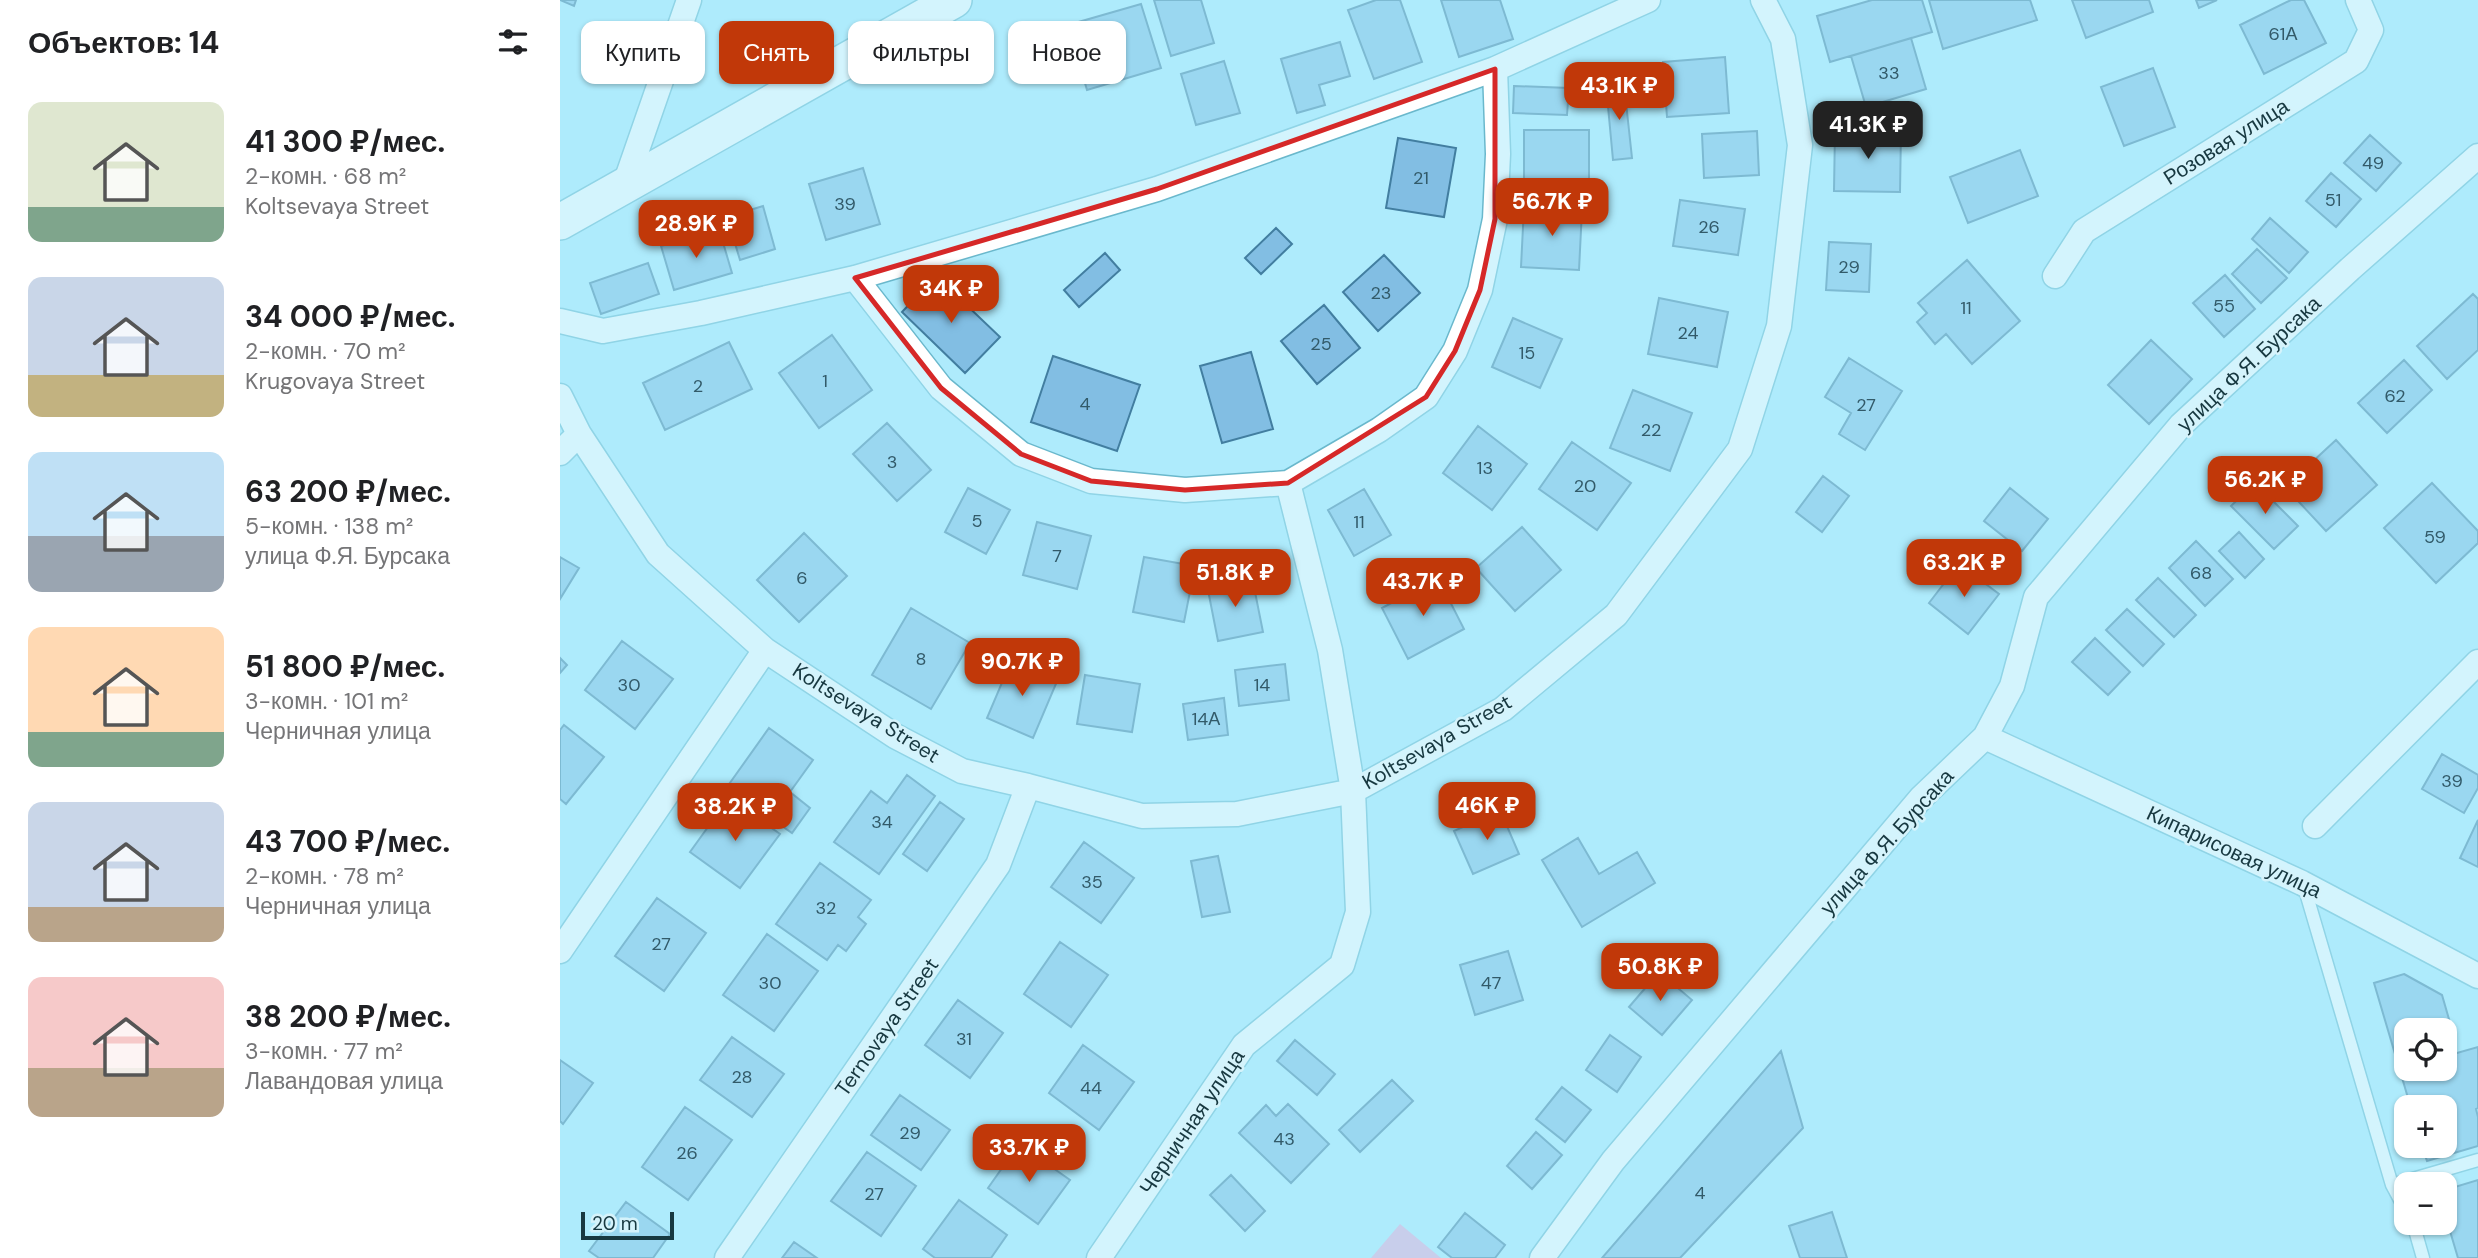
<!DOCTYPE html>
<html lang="ru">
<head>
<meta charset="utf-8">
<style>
	body { margin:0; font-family:"DM Sans",sans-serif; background:#f6f6f6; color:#202124; height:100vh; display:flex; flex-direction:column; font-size:26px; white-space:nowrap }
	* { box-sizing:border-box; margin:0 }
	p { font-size:23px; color:#757577 }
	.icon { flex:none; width:38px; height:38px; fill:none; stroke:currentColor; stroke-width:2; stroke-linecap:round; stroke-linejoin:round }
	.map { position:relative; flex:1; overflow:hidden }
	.sheet { display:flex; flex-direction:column; background:#fff; width:560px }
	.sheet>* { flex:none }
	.top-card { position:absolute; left:21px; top:21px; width:665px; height:63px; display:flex; gap:14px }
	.fabs { position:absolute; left:1834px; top:1018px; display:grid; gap:14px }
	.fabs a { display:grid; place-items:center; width:63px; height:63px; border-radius:14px; background:#fff; box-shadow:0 2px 5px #0004; font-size:35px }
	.scale { position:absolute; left:21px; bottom:18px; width:93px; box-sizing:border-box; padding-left:7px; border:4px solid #173840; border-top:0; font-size:19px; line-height:24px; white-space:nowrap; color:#173840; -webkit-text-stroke:5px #d5f3fb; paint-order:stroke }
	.price { position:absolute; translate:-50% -60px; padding:0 16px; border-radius:14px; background:#c13809; color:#fff; font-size:23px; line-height:46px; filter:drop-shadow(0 2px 4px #0008) }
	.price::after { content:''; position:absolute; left:50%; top:42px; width:21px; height:16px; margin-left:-10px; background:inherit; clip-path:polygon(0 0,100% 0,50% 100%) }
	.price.active { background:#222; color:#fff }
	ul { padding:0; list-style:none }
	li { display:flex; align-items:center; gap:21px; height:175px; padding:0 28px }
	li span { display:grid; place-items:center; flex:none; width:196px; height:140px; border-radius:14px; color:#555 }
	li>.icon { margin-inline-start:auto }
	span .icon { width:84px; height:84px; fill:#fffc; stroke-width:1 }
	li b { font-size:30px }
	h2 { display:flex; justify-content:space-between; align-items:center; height:84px; padding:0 28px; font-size:30px }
	.chip { padding:0 24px; border-radius:14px; background:#fff; box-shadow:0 2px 5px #0004; font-size:24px; line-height:63px }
	.chip.active { background:#c13809; color:#fff }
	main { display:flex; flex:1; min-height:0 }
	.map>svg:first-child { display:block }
</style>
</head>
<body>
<main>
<section class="sheet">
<h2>Объектов: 14<svg class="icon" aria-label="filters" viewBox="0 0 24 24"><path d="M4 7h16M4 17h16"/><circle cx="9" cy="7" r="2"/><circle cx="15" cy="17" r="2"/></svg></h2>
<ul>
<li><span style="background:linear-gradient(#dfe7d0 75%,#7fa58c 0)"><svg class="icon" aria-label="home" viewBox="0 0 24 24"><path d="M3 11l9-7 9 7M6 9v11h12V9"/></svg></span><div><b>41 300 ₽/мес.</b><p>2-комн. · 68 m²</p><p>Koltsevaya Street</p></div></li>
<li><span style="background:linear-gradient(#c9d6e8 70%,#c2b280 0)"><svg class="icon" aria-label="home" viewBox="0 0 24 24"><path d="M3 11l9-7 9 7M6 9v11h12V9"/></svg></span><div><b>34 000 ₽/мес.</b><p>2-комн. · 70 m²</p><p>Krugovaya Street</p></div></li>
<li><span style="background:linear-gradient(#bfe0f5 60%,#9aa5b1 0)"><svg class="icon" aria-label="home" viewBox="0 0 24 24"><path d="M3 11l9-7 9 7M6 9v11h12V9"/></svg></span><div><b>63 200 ₽/мес.</b><p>5-комн. · 138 m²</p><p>улица Ф.Я. Бурсака</p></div></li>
<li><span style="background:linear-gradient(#ffd9b3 75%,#7fa58c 0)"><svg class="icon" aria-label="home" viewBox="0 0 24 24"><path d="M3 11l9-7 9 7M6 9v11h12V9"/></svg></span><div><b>51 800 ₽/мес.</b><p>3-комн. · 101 m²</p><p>Черничная улица</p></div></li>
<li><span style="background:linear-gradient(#c9d6e8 75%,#b9a48a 0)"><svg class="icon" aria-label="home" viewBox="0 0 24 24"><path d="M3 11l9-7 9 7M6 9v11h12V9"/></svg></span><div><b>43 700 ₽/мес.</b><p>2-комн. · 78 m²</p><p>Черничная улица</p></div></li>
<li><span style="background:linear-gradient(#f6c9c9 65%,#b9a48a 0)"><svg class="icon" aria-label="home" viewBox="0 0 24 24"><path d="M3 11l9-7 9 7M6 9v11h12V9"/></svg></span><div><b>38 200 ₽/мес.</b><p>3-комн. · 77 m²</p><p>Лавандовая улица</p></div></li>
</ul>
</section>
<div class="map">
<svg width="1918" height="1258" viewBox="0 0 1918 1258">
	<rect width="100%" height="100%" fill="#aeebfc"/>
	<!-- green -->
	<path fill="#e6abd7" d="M840 1224 881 1258H811Z"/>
	<!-- building -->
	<path fill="#82bee3" stroke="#427ea0" stroke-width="2" d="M0 0H16L14 6Z
		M594 0H641L654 43 611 56Z
		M816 0H840L862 62 814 79 788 10Z
		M881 0H940L953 39 899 57Z
		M1312 0H1362L1372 32 1270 62 1257 16Z
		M1369 0H1470L1477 20 1383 49Z
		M1512 0H1589L1593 12 1526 38Z
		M1636 0H1657L1639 8Z
		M1731 0H1744L1766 43 1704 74 1680 25Z
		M581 4 601 68 527 90 508 25Z
		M1351 38 1366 89 1306 107 1291 56Z
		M780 42 790 76 759 85 765 105 737 113 721 59Z
		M1165 57 1169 113 1107 117 1103 62Z
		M664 61 680 113 636 125 621 74Z
		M1593 68 1615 127 1564 146 1541 87Z
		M1064 84 1072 158 1053 160 1046 85Z
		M954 86 1009 88 1007 115 953 113Z
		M964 130H1029V181L964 180Z
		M1275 130 1341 131 1340 192 1274 191Z
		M1197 131 1199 175 1144 178 1142 134Z
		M1810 135 1841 163 1816 191 1784 163Z
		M838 138 896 148 884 217 826 208Z
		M1460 150 1478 196 1408 223 1390 177Z
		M303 168 320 224 266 240 249 184Z
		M1771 173 1801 199 1776 227 1746 201Z
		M1120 200 1185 209 1178 255 1113 246Z
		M203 206 215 249 180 260 167 217Z
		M964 207 1022 210 1019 270 961 267Z
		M1710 218 1748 252 1729 273 1692 239Z
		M716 228 732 244 701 274 685 258Z
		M159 229 172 273 114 290 101 246Z
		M1269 242 1311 244 1309 292 1266 290Z
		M1697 249 1727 278 1701 303 1672 274Z
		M545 253 560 270 519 307 504 290Z
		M824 255 860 293 818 331 783 292Z
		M1407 260 1460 321 1412 364 1386 334 1375 344 1357 322 1367 313 1358 303Z
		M88 263 99 294 41 314 30 283Z
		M1665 275 1695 309 1664 337 1633 303Z
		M376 276 440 337 405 373 342 312Z
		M1913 294 1918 299V350L1887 379 1857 346Z
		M1099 298 1168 312 1157 367 1088 354Z
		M764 305 800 348 757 384 721 341Z
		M953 318 1002 339 980 388 932 367Z
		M272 335 312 390 259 428 219 373Z
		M1591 340 1632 379 1589 424 1548 385Z
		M169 342 192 389 105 430 83 383Z
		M691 352 713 429 662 443 640 366Z
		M493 356 580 385 557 451 471 422Z
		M1289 358 1342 391 1305 450 1279 434 1291 413 1265 397Z
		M1844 360 1872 390 1827 433 1798 403Z
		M1073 390 1132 413 1110 471 1050 448Z
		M327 423 371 470 337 501 293 454Z
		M918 426 967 464 932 510 883 473Z
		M1776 440 1817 485 1766 531 1725 487Z
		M1012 442 1071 483 1037 530 979 489Z
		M1263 476 1289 496 1262 532 1236 512Z
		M1695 483 1738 526 1714 549 1671 506Z
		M1872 483 1918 531V543L1876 583 1824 528Z
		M408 488 450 510 426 554 385 532Z
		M1450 488 1488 519 1462 551 1424 521Z
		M804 489 831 535 794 556 768 510Z
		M477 522 531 536 517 589 463 575Z
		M962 527 1001 570 955 611 916 568Z
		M1679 532 1704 559 1685 578 1659 551Z
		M244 533 287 576 239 622 197 580Z
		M1636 541 1673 579 1645 606 1609 568Z
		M0 557 19 568 0 599Z
		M584 557 635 566 624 622 573 612Z
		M1399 564 1439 594 1408 634 1369 603Z
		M692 577 703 632 658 641 647 585Z
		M878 578 904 629 848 659 822 608Z
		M1598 578 1636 615 1614 637 1576 600Z
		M351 608 410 643 371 709 312 675Z
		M1567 609 1604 644 1583 666 1546 630Z
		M1535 638 1570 672 1548 695 1512 662Z
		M62 641 113 679 75 729 25 690Z
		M0 658 7 665 0 673Z
		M452 659 498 679 473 738 427 718Z
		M725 664 729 700 679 706 675 670Z
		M525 675 580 684 572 732 517 724Z
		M664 698 668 735 628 740 623 704Z
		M4 725 44 757 6 804 0 799V730Z
		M209 728 253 760 230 792 250 808 232 833 167 787Z
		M1882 754 1918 775V788L1904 813 1862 789Z
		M347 775 375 796 319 874 274 842 311 791 327 803Z
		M169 798 220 834 180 888 130 852Z
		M380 802 404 819 367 871 343 854Z
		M940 810 959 854 913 874 894 831Z
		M1918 820V867L1900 858Z
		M1018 838 1039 874 1077 852 1095 883 1022 927 982 860Z
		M524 842 574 878 541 923 491 887Z
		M658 856 670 912 642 917 631 861Z
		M260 863 311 900 298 917 306 924 286 951 278 945 267 960 216 924Z
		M97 898 146 933 104 991 55 956Z
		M207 934 258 971 214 1031 163 995Z
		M500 942 548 975 511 1027 464 994Z
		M948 951 963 1000 915 1015 900 965Z
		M1099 972 1132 1000 1102 1035 1069 1007Z
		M1844 974 1882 995 1893 1033 1885 1035V1031H1846V1069H1885V1036L1890 1055 1918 1047V1108L1916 1109 1918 1117V1146L1867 1161 1862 1146H1885V1108H1851L1814 983Z
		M398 1000 443 1033 410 1078 365 1045Z
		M1050 1035 1081 1057 1057 1092 1026 1070Z
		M172 1037 224 1074 192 1117 140 1080Z
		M735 1040 775 1074 757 1095 717 1061Z
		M523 1045 574 1082 539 1130 489 1093Z
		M1221 1051 1243 1128 1120 1258H1042Z
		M0 1060 33 1083 3 1124 0 1121Z
		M832 1080 853 1101 800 1152 779 1130Z
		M1002 1087 1031 1110 1005 1142 976 1119Z
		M340 1095 390 1130 361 1170 311 1135Z
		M728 1104 769 1144 731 1183 679 1133 706 1105 716 1116Z
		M125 1107 172 1140 128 1200 82 1167Z
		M976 1132 1002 1155 972 1189 947 1166Z
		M459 1144 510 1180 478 1224 428 1188Z
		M307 1152 356 1186 321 1236 271 1201Z
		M671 1175 705 1211 685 1231 650 1195Z
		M1918 1180V1258H1898L1885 1214V1190Z
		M399 1200 447 1235 431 1258H375L363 1249Z
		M66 1202 110 1234 93 1258H39L29 1251Z
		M1272 1212 1287 1258H1240L1229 1226Z
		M905 1213 945 1245 935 1258H892L878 1247Z
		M234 1242 257 1258H222Z"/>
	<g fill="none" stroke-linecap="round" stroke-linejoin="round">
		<!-- lane casing -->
		<g stroke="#6ab8cc" stroke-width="15">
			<path id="lane" d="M1744 886 1832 1185 1918 1160
				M1832 1185 1846 1211
				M1853 1223 1863 1258"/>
		</g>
		<!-- street casing -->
		<g stroke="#6ab8cc" stroke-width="27">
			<path id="street" d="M65 184 129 0
				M1495 276 1524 231 1796 61 1811 30 1798 0
				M295 278 381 388 461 454 531 481 625 490 728 483 819 430 866 397 895 351 920 290 935 219 938 154 935 69
				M0 321 43 331 141 313 295 278 597 189 935 69 1088 0
				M0 396 19 434 98 554 205 650 335 736 402 771 468 786 582 816 677 814 793 791 943 709 1056 615 1180 449 1219 326 1240 145 1223 39 1203 0
				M0 453 19 434
				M1425 737 1742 883 1918 976
				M1755 826 1918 662
				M0 951 205 650
				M167 1258 438 865 468 786
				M539 1258 684 1045 782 965 798 912 793 791 770 650 728 483
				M982 1258 1053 1161 1361 798 1425 737 1452 686 1476 597 1621 425 1790 269 1918 156"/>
		</g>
		<!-- secondary casing -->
		<g stroke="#6ab8cc" stroke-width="38">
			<path id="secondary" d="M0 222 394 0"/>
		</g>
		<!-- lane -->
		<use href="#lane" stroke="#fff" stroke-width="12"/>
		<!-- street -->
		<use href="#street" stroke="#fff" stroke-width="24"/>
		<!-- secondary -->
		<use href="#secondary" stroke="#fff" stroke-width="35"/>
	</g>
	<!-- marked area -->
	<path d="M0 0H1918V1258H0ZM935 69V219L920 290 895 351 866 397 728 483 625 490 531 481 461 454 381 388 295 278 597 189Z" fill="#aeebfc" fill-opacity=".55" fill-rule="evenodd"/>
	<path fill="none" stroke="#d62828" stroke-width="5" stroke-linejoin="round" d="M935 69V219L920 290 895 351 866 397 728 483 625 490 531 481 461 454 381 388 295 278 597 189Z"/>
	<g text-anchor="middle" stroke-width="5" stroke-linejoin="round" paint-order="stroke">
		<!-- number labels -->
		<g font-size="18" fill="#325a69">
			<text x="1723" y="40">61А</text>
			<text x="1329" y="79">33</text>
			<text x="1813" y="169">49</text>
			<text x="861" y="184">21</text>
			<text x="1773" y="206">51</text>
			<text x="285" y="210">39</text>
			<text x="1149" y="233">26</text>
			<text x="1289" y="273">29</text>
			<text x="821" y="299">23</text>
			<text x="1664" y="312">55</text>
			<text x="1406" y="314">11</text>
			<text x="1128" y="339">24</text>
			<text x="761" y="350">25</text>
			<text x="967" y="359">15</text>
			<text x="265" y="387">1</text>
			<text x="138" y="392">2</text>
			<text x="1835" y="402">62</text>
			<text x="525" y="410">4</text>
			<text x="1306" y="411">27</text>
			<text x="1091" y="436">22</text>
			<text x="332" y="468">3</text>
			<text x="925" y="474">13</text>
			<text x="1025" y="492">20</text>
			<text x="417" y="527">5</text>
			<text x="799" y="528">11</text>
			<text x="1875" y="543">59</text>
			<text x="497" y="562">7</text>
			<text x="1641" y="579">68</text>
			<text x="242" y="584">6</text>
			<text x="361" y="665">8</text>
			<text x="69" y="691">30</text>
			<text x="702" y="691">14</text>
			<text x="646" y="725">14А</text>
			<text x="1892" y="787">39</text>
			<text x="322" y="828">34</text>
			<text x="532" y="888">35</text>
			<text x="266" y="914">32</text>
			<text x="101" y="950">27</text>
			<text x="210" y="989">30</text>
			<text x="931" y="989">47</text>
			<text x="404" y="1045">31</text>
			<text x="182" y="1083">28</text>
			<text x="531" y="1094">44</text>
			<text x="350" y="1139">29</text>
			<text x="724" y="1145">43</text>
			<text x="127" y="1159">26</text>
			<text x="1140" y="1199">4</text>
			<text x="314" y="1200">27</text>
		</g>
		<!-- street labels -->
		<g font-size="21" fill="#173840" stroke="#d5f3fb">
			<text transform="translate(1666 142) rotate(-32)" y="7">Розовая улица</text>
			<text transform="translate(1689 364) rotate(-43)" y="7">улица Ф.Я. Бурсака</text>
			<text transform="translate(306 713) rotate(32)" y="7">Koltsevaya Street</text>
			<text transform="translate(877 742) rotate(-30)" y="7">Koltsevaya Street</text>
			<text transform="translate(1327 842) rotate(-48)" y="7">улица Ф.Я. Бурсака</text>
			<text transform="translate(1674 852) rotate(25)" y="7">Кипарисовая улица</text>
			<text transform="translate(327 1027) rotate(-55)" y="7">Ternovaya Street</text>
			<text transform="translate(632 1122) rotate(-56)" y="7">Черничная улица</text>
		</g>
	</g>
</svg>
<div class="fabs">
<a><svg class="icon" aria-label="locate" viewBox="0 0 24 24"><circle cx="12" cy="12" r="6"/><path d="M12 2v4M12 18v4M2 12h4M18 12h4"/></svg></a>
<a>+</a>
<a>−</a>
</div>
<div class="scale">20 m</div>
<b class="price" style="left:1059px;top:122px">43.1K ₽</b>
<b class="price active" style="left:1308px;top:161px">41.3K ₽</b>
<b class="price" style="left:992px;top:238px">56.7K ₽</b>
<b class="price" style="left:136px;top:260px">28.9K ₽</b>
<b class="price" style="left:391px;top:325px">34K ₽</b>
<b class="price" style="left:1705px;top:516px">56.2K ₽</b>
<b class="price" style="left:1404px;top:599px">63.2K ₽</b>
<b class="price" style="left:675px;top:609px">51.8K ₽</b>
<b class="price" style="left:863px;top:618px">43.7K ₽</b>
<b class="price" style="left:462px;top:698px">90.7K ₽</b>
<b class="price" style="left:927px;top:842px">46K ₽</b>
<b class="price" style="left:175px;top:843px">38.2K ₽</b>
<b class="price" style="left:1100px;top:1003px">50.8K ₽</b>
<b class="price" style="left:469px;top:1184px">33.7K ₽</b>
<div class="top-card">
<a class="chip">Купить</a>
<a class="chip active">Снять</a>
<a class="chip">Фильтры</a>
<a class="chip">Новое</a>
</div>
</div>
</main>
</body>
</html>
